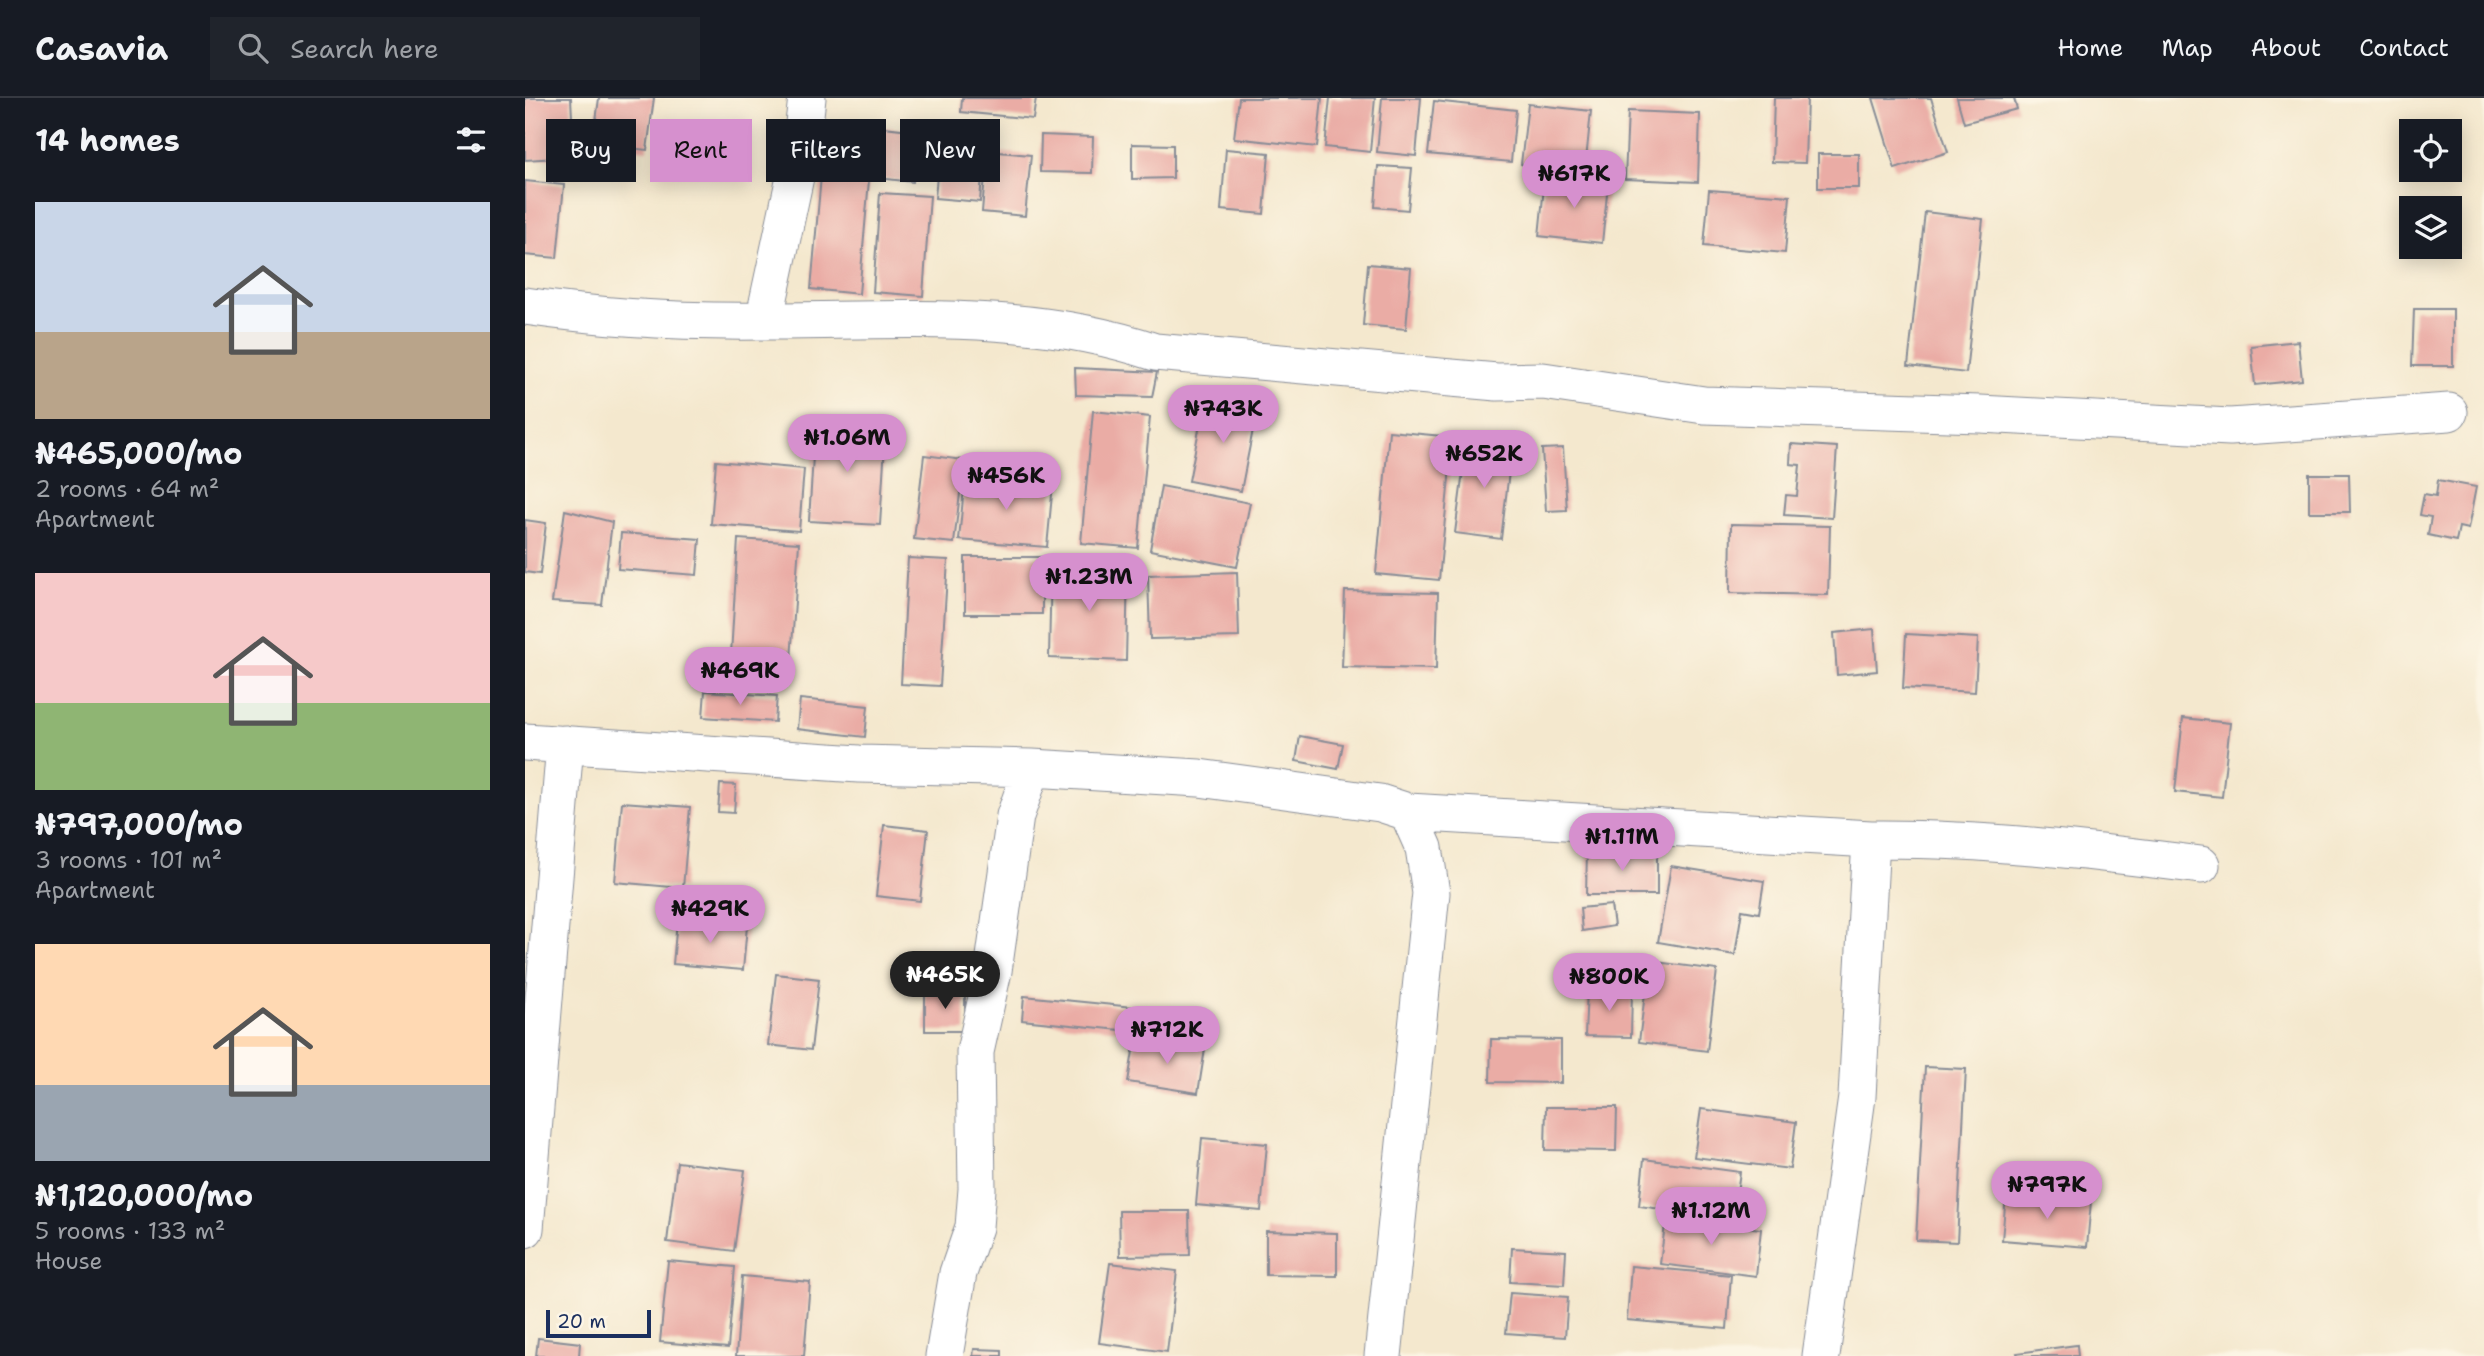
<!DOCTYPE html>
<html lang="en">
<head>
<meta charset="utf-8">
<style>
	body { margin:0; font-family:"Shantell Sans",sans-serif; background:#20242c; color:#f1f3f6; height:100vh; display:flex; flex-direction:column; font-size:26px; white-space:nowrap }
	* { box-sizing:border-box; margin:0 }
	p { font-size:23px; color:#9ea1a6 }
	.icon { flex:none; width:38px; height:38px; fill:none; stroke:currentColor; stroke-width:2; stroke-linecap:round; stroke-linejoin:round }
	.map { position:relative; flex:1; overflow:hidden }
	.details { display:flex; flex-direction:column; background:#171b24; width:525px }
	.details>* { flex:none }
	.hud { position:absolute; left:21px; top:21px; width:665px; height:63px; display:flex; gap:14px }
	.controls { position:absolute; left:1874px; top:21px; display:grid; gap:14px }
	.controls a { display:grid; place-items:center; width:63px; height:63px; border-radius:0px; background:#171b24; box-shadow:0 4px 18px #0003; font-size:35px }
	.scale { position:absolute; left:21px; bottom:18px; width:105px; box-sizing:border-box; padding-left:7px; border:4px solid #1b2f5e; border-top:0; font-size:19px; line-height:24px; white-space:nowrap; color:#1b2f5e; -webkit-text-stroke:5px #fcf5e5; paint-order:stroke }
	.price { position:absolute; translate:-50% -60px; padding:0 16px; border-radius:24px; background:#d690ce; color:#111; font-size:23px; line-height:46px; filter:drop-shadow(0 2px 4px #0008) }
	.price::after { content:''; position:absolute; left:50%; top:42px; width:21px; height:16px; margin-left:-10px; background:inherit; clip-path:polygon(0 0,100% 0,50% 100%) }
	.price.active { background:#222; color:#fff }
	ul { padding:0; list-style:none }
	li { display:grid; align-content:center; gap:14px; height:371px; padding:0 35px }
	li span { display:grid; place-items:center; height:217px; border-radius:0px; color:#555 }
	li>.icon { margin-inline-start:auto }
	span .icon { width:126px; height:126px; fill:#fffc; stroke-width:1 }
	li b { font-size:30px }
	h2 { display:flex; justify-content:space-between; align-items:center; height:84px; padding:0 35px; font-size:30px }
	.tag { padding:0 24px; border-radius:0px; background:#171b24; box-shadow:0 4px 18px #0003; font-size:24px; line-height:63px }
	.tag.active { background:#d690ce; color:#111 }
	header { display:flex; align-items:center; gap:42px; box-sizing:border-box; height:98px; padding:0 35px; background:#171b24; border-bottom:2px solid #363941 }
	header strong { font-size:33px }
	nav { display:flex; gap:38px; margin-inline-start:auto; font-size:24px }
	.search { width:490px; height:63px; background:#20242c; display:flex; align-items:center; gap:18px; box-sizing:border-box; padding:0 24px; border-radius:0px; color:#9ea1a6; font-size:26px }
	main { display:flex; flex:1; min-height:0 }
	.map>svg:first-child { display:block }
</style>
</head>
<body>
<header>
<strong>Casavia</strong>
<div class="search"><svg class="icon" aria-label="search" viewBox="0 0 24 24"><circle cx="10" cy="10" r="6"/><path d="M15 15l6 6"/></svg>Search here</div>
<nav><a>Home</a><a>Map</a><a>About</a><a>Contact</a></nav>
</header>
<main>
<section class="details">
<h2>14 homes<svg class="icon" aria-label="filters" viewBox="0 0 24 24"><path d="M4 7h16M4 17h16"/><circle cx="9" cy="7" r="2"/><circle cx="15" cy="17" r="2"/></svg></h2>
<ul>
<li><span style="background:linear-gradient(#c9d6e8 60%,#b9a48a 0)"><svg class="icon" aria-label="home" viewBox="0 0 24 24"><path d="M3 11l9-7 9 7M6 9v11h12V9"/></svg></span><div><b>₦465,000/mo</b><p>2 rooms · 64 m²</p><p>Apartment</p></div></li>
<li><span style="background:linear-gradient(#f6c9c9 60%,#8fb573 0)"><svg class="icon" aria-label="home" viewBox="0 0 24 24"><path d="M3 11l9-7 9 7M6 9v11h12V9"/></svg></span><div><b>₦797,000/mo</b><p>3 rooms · 101 m²</p><p>Apartment</p></div></li>
<li><span style="background:linear-gradient(#ffd9b3 65%,#9aa5b1 0)"><svg class="icon" aria-label="home" viewBox="0 0 24 24"><path d="M3 11l9-7 9 7M6 9v11h12V9"/></svg></span><div><b>₦1,120,000/mo</b><p>5 rooms · 133 m²</p><p>House</p></div></li>
</ul>
</section>
<div class="map">
<svg width="1959" height="1258" viewBox="0 0 1959 1258">
	<rect width="100%" height="100%" fill="#fcf5e5"/>
	<filter id="ink" filterUnits="userSpaceOnUse"><feTurbulence type="fractalNoise" baseFrequency=".0143" numOctaves="2"/><feDisplacementMap in="SourceGraphic" scale="14" xChannelSelector="R" yChannelSelector="G"/><feConvolveMatrix kernelMatrix="1 2 1 2 8 2 1 2 1" color-interpolation-filters="sRGB"/></filter>
	<filter id="wash" filterUnits="userSpaceOnUse"><feTurbulence type="fractalNoise" baseFrequency=".00686" numOctaves="4" result="noise"/><feDisplacementMap in="SourceGraphic" scale="28" xChannelSelector="R" yChannelSelector="G"/><feGaussianBlur stdDeviation="1.57" result="paint"/><feColorMatrix in="noise" values="0 0 0 0 0 0 0 0 0 0 0 0 0 0 0 0 0 1.4 0 .05"/><feComposite in="paint" operator="in"/></filter>
	<g filter="url(#wash)">
		<rect width="100%" height="100%" fill="#f4e8ce"/>
		<g id="blocks">
			<!-- building -->
			<path fill="#eaaca5" d="M0 0H46L49 59 0 62Z
				M74 0H129L122 52 68 46Z
				M437 0H511L508 21 436 14Z
				M714 0H797L792 49 709 40Z
				M805 0H850L845 54 800 49Z
				M857 0H896L891 58 852 54Z
				M1249 0H1282L1280 65 1247 64Z
				M1348 0H1406L1423 54 1370 71Z
				M1432 0H1489L1492 11 1439 25Z
				M909 3 991 12 986 64 903 56Z
				M1003 6 1066 13 1060 72 996 66Z
				M1103 13 1175 16 1173 84 1100 81Z
				M307 23 393 33 388 84 300 74Z
				M416 33 460 36 455 104 410 100Z
				M516 37 568 39 567 75 515 74Z
				M607 46 648 47V80L607 81Z
				M701 51 744 55 739 116 696 112Z
				M462 53 506 57 500 118 457 114Z
				M1293 56H1334V90H1293Z
				M853 68 887 70 883 112 850 109Z
				M296 78 344 82 334 196 286 191Z
				M1020 79 1083 86 1077 145 1014 138Z
				M0 83 39 87 32 160 0 157Z
				M1184 92 1265 98 1260 155 1179 148Z
				M355 95 405 98 398 198 348 194Z
				M1400 114 1458 121 1441 275 1383 268Z
				M843 166 886 170 881 231 838 227Z
				M1889 211H1928V268H1887Z
				M1773 243 1777 282 1730 287 1726 248Z
				M550 270 632 274 627 299 551 297Z
				M680 301 732 311 716 393 664 383Z
				M568 313 625 319 613 450 556 445Z
				M290 325 361 330 355 427 284 423Z
				M864 333 928 339 914 482 851 476Z
				M942 343 987 348 976 441 930 435Z
				M1266 346 1312 349 1307 420 1259 417 1261 397 1272 398 1275 367 1265 366Z
				M1038 350 1042 412 1021 413 1017 351Z
				M399 357 439 362 429 445 389 441Z
				M191 363 279 371 274 433 186 426Z
				M1784 376H1824L1825 414H1784Z
				M440 379 528 386 522 449 434 442Z
				M1913 382 1951 389 1943 431 1934 429 1931 443 1903 437 1906 419 1895 417 1899 396 1911 398Z
				M636 388 725 405 712 469 625 452Z
				M40 412 87 424 77 507 27 504Z
				M0 422 21 425 15 476 0 474Z
				M1206 426 1305 428 1303 497 1205 495Z
				M96 435 175 441 172 477 93 471Z
				M213 441 274 445 265 577 205 573Z
				M440 459H517V516H440Z
				M383 460 423 462 415 588 376 586Z
				M526 467 603 470 601 563 524 560Z
				M712 474 714 539 625 541 623 477Z
				M820 493 913 495 911 571 817 569Z
				M1349 531 1352 573 1312 577 1309 535Z
				M1381 536 1453 540 1450 594 1378 590Z
				M180 593 252 598 250 624 178 619Z
				M275 601 343 608 340 639 272 631Z
				M1658 620 1705 625 1697 699 1650 694Z
				M775 638 818 646 813 671 771 663Z
				M195 686 211 687 209 715 193 714Z
				M97 704 165 709 158 790 90 784Z
				M359 727 403 732 395 803 351 798Z
				M1062 753 1132 754V797H1061Z
				M1146 768 1239 783 1234 815 1217 812 1210 857 1133 844Z
				M1086 807 1089 828 1057 833 1055 810Z
				M152 823 222 828 218 872 148 866Z
				M1124 863 1192 872 1182 953 1114 944Z
				M251 876 294 881 286 952 243 947Z
				M1062 891 1107 892 1106 939 1060 938Z
				M400 893 440 894V933H400Z
				M499 898 687 917 684 941 497 922Z
				M610 941 680 951 673 995 603 984Z
				M966 941 1036 942V985L965 984Z
				M1400 969 1441 971 1432 1144 1391 1142Z
				M1021 1009H1092L1091 1053 1020 1052Z
				M1176 1011 1271 1024 1265 1071 1169 1059Z
				M677 1040 742 1046 736 1113 671 1107Z
				M1119 1061 1215 1074 1208 1121 1114 1108Z
				M152 1064 220 1072 209 1153 142 1144Z
				M1481 1097 1566 1103 1562 1149 1477 1142Z
				M594 1113H664L665 1157 595 1158Z
				M1141 1119 1236 1131 1231 1178 1135 1166Z
				M741 1133 812 1135V1178L741 1177Z
				M987 1150 1041 1153 1039 1187 985 1184Z
				M143 1163 210 1169 203 1250 135 1244Z
				M585 1165 652 1173 642 1254 574 1245Z
				M1106 1168 1206 1177 1202 1231 1102 1222Z
				M217 1178 285 1184 279 1258H211Z
				M985 1195 1043 1199 1040 1239 981 1235Z
				M13 1240 55 1245 54 1258H11Z
				M1552 1247 1553 1258H1493L1492 1255Z
				M449 1251 477 1252V1258H448Z"/>
		</g>
	</g>
	<g filter="url(#ink)">
		<use href="#blocks" fill-opacity="0" stroke="#888c96" stroke-width="2"/>
		<g fill="none" stroke-linecap="round" stroke-linejoin="round">
			<!-- street casing -->
			<g stroke="#888c96" stroke-width="39">
				<path id="street" d="M0 208C80 220 158 224 239 223 371 223 503 211 630 254L972 284 1018 283 1179 307 1455 316 1705 329 1924 314
					M239 223 276 51 282 0
					M0 644 334 666 507 670 674 680 855 705 883 714 1346 741C1457 740 1566 753 1676 767
					M0 1131 40 646
					M419 1258 433 1175 449 1129 452 1091 450 954 468 873 490 718 507 670
					M858 1258 906 795 899 750 883 714
					M1296 1258 1332 999 1346 741"/>
			</g>
			<!-- street -->
			<use href="#street" stroke="#fff" stroke-width="37"/>
		</g>
	</g>
</svg>
<div class="controls">
<a><svg class="icon" aria-label="locate" viewBox="0 0 24 24"><circle cx="12" cy="12" r="6"/><path d="M12 2v4M12 18v4M2 12h4M18 12h4"/></svg></a>
<a><svg class="icon" aria-label="layers" viewBox="0 0 24 24"><path d="M12 4l9 5-9 5-9-5zM3 14l9 5 9-5"/></svg></a>
</div>
<div class="scale">20 m</div>
<b class="price" style="left:1049px;top:112px">₦617K</b>
<b class="price" style="left:698px;top:347px">₦743K</b>
<b class="price" style="left:322px;top:376px">₦1.06M</b>
<b class="price" style="left:959px;top:392px">₦652K</b>
<b class="price" style="left:481px;top:414px">₦456K</b>
<b class="price" style="left:564px;top:515px">₦1.23M</b>
<b class="price" style="left:215px;top:609px">₦469K</b>
<b class="price" style="left:1097px;top:775px">₦1.11M</b>
<b class="price" style="left:185px;top:847px">₦429K</b>
<b class="price active" style="left:420px;top:913px">₦465K</b>
<b class="price" style="left:1084px;top:915px">₦800K</b>
<b class="price" style="left:642px;top:968px">₦712K</b>
<b class="price" style="left:1522px;top:1123px">₦797K</b>
<b class="price" style="left:1186px;top:1149px">₦1.12M</b>
<div class="hud">
<a class="tag">Buy</a>
<a class="tag active">Rent</a>
<a class="tag">Filters</a>
<a class="tag">New</a>
</div>
</div>
</main>
</body>
</html>
